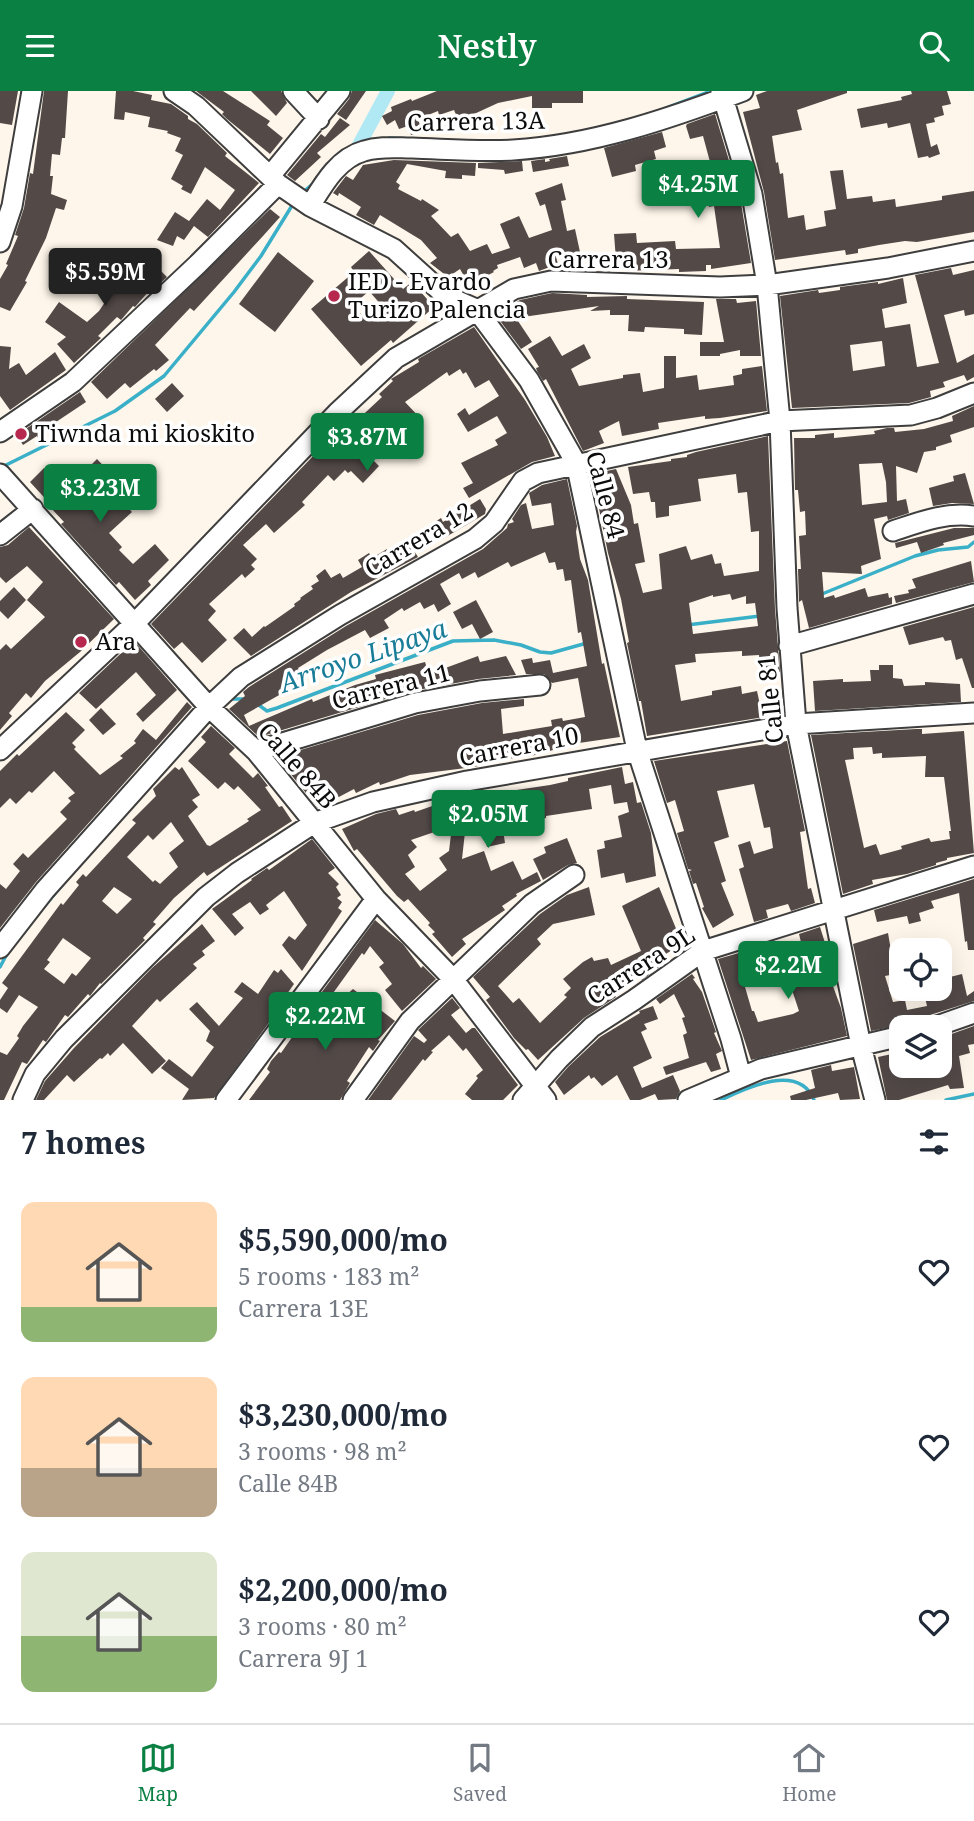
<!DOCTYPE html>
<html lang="en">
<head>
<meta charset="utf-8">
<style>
	body { margin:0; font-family:"Noto Serif",serif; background:#f2f2f3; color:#1f2937; height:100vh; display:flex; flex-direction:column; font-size:26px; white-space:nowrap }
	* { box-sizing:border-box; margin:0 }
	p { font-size:23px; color:#747a83 }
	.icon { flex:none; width:38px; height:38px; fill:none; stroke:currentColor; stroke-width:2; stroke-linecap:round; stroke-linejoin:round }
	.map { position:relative; height:1009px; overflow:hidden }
	.details { display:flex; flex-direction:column; background:#fff; flex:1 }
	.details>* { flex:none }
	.tools { position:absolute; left:889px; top:847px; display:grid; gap:14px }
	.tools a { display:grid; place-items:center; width:63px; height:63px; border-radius:14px; background:#fff; box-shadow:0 7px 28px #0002; font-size:35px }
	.price { position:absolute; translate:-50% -60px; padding:0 16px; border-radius:7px; background:#0b8043; color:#fff; font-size:23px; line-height:46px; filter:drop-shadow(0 2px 4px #0008) }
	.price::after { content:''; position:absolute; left:50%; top:42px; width:21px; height:16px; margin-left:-10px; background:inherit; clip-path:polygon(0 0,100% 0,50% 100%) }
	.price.active { background:#222; color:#fff }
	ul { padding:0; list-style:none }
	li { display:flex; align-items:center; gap:21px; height:175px; padding:0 21px }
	li span { display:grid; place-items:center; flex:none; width:196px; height:140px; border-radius:14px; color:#555 }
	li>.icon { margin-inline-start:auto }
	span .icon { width:84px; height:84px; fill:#fffc; stroke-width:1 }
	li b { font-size:30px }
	h2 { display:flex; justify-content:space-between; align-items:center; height:84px; padding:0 21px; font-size:30px }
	header { display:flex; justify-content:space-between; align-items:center; height:91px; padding:0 21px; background:#0b8043; color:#fff; font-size:32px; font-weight:600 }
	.dock { display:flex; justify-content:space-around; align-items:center; height:98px; border-top:2px solid #e0e1e3; background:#fff; font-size:19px; color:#747a83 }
	.dock a { display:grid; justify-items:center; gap:4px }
	.dock .active { color:#0b8043 }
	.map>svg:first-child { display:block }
</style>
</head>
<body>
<header><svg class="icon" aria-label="menu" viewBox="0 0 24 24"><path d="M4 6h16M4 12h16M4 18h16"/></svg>Nestly<svg class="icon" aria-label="search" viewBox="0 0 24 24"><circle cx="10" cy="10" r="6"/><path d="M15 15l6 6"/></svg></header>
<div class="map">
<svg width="974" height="1009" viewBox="0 0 974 1009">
	<rect width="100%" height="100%" fill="#fef6ea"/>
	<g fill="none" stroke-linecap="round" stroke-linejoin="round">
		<!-- stream -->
		<path stroke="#3aafc8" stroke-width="3.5" d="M664 18 711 0
			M389 47 409 48
			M302 102 315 91
			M2 376 115 320 164 285 234 201 261 165 293 113
			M822 503 915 465 938 459 968 456 974 451
			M687 534 760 525
			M230 608H246
			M256 612 267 620 277 617 453 550 494 549 521 554 540 561 551 562 587 552
			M43 817 63 793
			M0 876 8 861
			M721 1009C748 996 799 972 814 1009
			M946 1009 974 1003"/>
		<!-- canal -->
		<path stroke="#b0e9f4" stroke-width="14" d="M359 54 388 0"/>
	</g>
	<!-- building -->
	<path fill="#534a48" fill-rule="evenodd" d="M0 0H18L12 34 0 32Z
		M44 0H68L65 47H62L60 64 52 63 50 85H53L51 103 67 109 64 119 56 117 46 147 25 190 27 191 10 220 0 216V188L8 174 6 173 18 145 15 144 24 117 30 82 33 83Z
		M116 0H133L152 4 151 9 171 13 188 25V28L197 33 227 62 225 65 259 92 208 146 194 135 184 149 177 145 173 155 157 149 175 121 189 130 207 108 220 119 235 99 205 76 191 103 181 98 183 95 171 88 183 64 175 60 181 47 167 42 168 40 148 36 150 26 125 21 124 29 114 28Z
		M196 0H223L270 30 267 34 283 47 270 63 227 28 222 23 224 21Z
		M251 0H281L287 12 276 25Z
		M352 0H366L346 29 337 23 349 8Z
		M437 0H583V12H552V17H532V5L498 12 474 23 475 26 460 33 454 19 439 24 438 20 418 28 422 41 411 44 408 35 399 38 395 29 387 34 382 25 392 20 391 16 411 8 412 10Z
		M767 0H847V2L797 19 802 39 772 45 776 72 778 71 780 83 783 82 788 127 804 124 806 139 826 135 824 120 836 118 830 80 843 79 847 108 872 105 873 111 895 108 896 116 942 109V105L974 100V141L917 151 905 150 879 154 858 158V162L846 164 845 159 775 169 764 101 743 21 760 17 756 4Z
		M911 0H947L951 13 942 15 944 24 934 27 935 31 926 33 931 56 937 53 940 63 929 67 928 65 918 67 910 32 888 37 887 32 861 37 857 18 902 9 901 6 912 3Z
		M715 23 740 106 751 172 711 178V174H706V180L679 181V178L624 180 623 168 616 169 614 143 636 142 637 152 675 150 676 158 720 157 714 115 709 116 707 105 713 104 711 97 715 95 708 71H710L703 45 690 48 686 35 687 33Z
		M340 27 350 34 317 62 321 66 295 90 287 84 321 43 325 46Z
		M662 41 666 56 654 60 656 68 635 74 636 80 612 86 604 57Z
		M567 65 569 75 533 81 531 70 545 68V71L550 70 549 68Z
		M394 69 476 72 475 85 462 84V88L445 87 446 80 407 73 396 91 400 94 398 98 421 110 422 108 439 119 431 125 451 146 458 142 470 160 487 153 492 163 510 157 500 133 519 125 529 147 552 139 545 113 540 115 535 102 562 92 566 109 561 110 567 140 575 138 580 161 556 166 558 173 539 180 536 172 524 177 520 166 497 174 498 177 493 180 494 181 469 194 460 178 448 186 430 172 437 167 421 149 380 124 374 134 356 124 361 116 339 102 338 105 333 102 346 85 353 89 363 74Z
		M522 70 523 80 505 83 504 79 478 77V72Z
		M270 118 280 126 263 145 194 220 190 217 155 254 169 269 156 280 154 278 130 297 125 292 107 308 91 291Z
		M369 160 403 198 412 191 434 216 393 252 391 249 361 275 311 218 354 181 351 176ZM369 200 383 216 367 230 353 214Z
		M278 161 314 190 275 241 239 213Z
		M132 164 155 178 157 176 167 186 150 202 149 200 135 216 133 215 121 229 117 226 98 245 101 247 74 272 57 253 66 246 45 231 59 211 87 231 99 220 113 199 108 196Z
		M951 177 953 184 974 179V223L965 225 964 219 944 224 957 272 974 263V286L967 290 964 284 943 291 945 296 930 300 931 306 909 312 792 317 780 205 818 199 819 202 840 199V196L878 191V193L903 187 907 212 882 218 885 237 910 233 917 276 939 272 915 184ZM882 250 885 275 853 280 850 254Z
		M552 202 587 204V206L627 205V208L704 211 702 244 684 243V238L645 236 644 241 628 240 629 224H610V219L590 220 599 215 516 227 532 251 521 258 495 223 520 209Z
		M716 208H736L737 212 756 210 761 265H740V259L720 263V265H700V251H724Z
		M474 236 525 309 547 346 555 365 532 371 469 407 463 397 473 392 461 372 498 354 495 349 507 342 497 325 468 341 457 323 465 317 469 324 499 305 489 289 475 297 466 281 463 283 460 278 449 285 447 281 405 311 422 329 412 338 402 328 365 361 379 375 363 392 351 380 348 382 345 379 334 390 328 384 302 411 305 414 274 442 266 433 243 454 257 468 251 474 255 478 245 487 242 483 209 513 216 520 208 529 227 549 202 572 182 551 174 558 151 533 346 331 347 329 352 334 382 306 379 303 393 290 391 288 419 271 418 268Z
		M550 245 562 265 584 253 591 267 571 278 579 295 623 287V284L640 282 643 301 664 297V265H676V287L697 284 699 299 734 294 733 285 742 283V278L762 275 767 320 720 327 705 328V325L658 332 659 338 622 345 619 330 599 340 604 352 583 360 546 288 543 290 537 280 536 277 539 276 528 258Z
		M0 255 11 256 9 278 19 272 26 284 55 261 66 279 10 319 0 305Z
		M172 292 184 305 167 321 155 308Z
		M80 301 86 311 53 333 54 335 38 347 37 345 23 354 17 344Z
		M974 315V336L950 344 952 351 936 356V359L924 361 917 382 896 375 897 410 906 408 909 422 888 429 887 425 874 428 881 468 861 475 862 483 822 481 824 507 834 504 835 507 865 497 868 506 888 502 889 507 892 506V513L809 537 802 509 799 511 798 478H801L799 445 806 444 805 420 800 421 798 399H795L794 347H815V344L834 342V347L875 343 874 340 887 337H894L895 341 924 338 953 330 952 325ZM882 372 886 391 887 411 862 414 859 373Z
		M768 345 775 518 780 581 761 582 759 564 742 565V560L695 563 696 571 675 574 681 610 712 604V600L741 595 742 603 757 600 760 614 782 610 783 623 647 645 641 610H639L627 552 629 551 621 508 608 462 592 383 616 378 631 414 634 433 638 432 645 471 635 473 643 502 662 498 659 463 686 455 691 469 712 463 715 473 721 472 724 485 759 480V440L751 441 747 401 738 402 736 383 698 388 701 410 669 415V425L656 427 655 411H651L649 401 633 403 628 376 671 370V368L687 366V364L696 361ZM730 503 732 509 746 505V513L755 512 758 535 693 543 689 512 713 504V506Z
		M97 368 131 404 123 411 132 421 109 442 122 456 119 459 133 473 155 453 169 469 148 490 151 494 135 509 119 491 116 494 61 433 64 431 51 417 53 416 30 391 44 377 59 390 68 382 78 393 92 380 89 376Z
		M965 382 974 413 952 412 933 415 929 397 954 390 953 385Z
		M567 388 577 435 576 441 580 468 588 489 602 573 604 572 620 646 579 652 531 665 498 669 497 667 478 671 479 675 458 678 410 684 380 694 379 691 356 702 354 698 318 717 277 666 418 624 482 612 524 608V615L501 618 503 643 552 635 551 629 562 627 563 630 585 626 578 587 552 592 544 583H526L521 569 532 567 533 572 550 569 553 582 587 575 581 541 578 542 571 489 565 490 563 478 557 479 555 471 549 472 545 461 511 476 508 471 478 487 475 481 462 488 459 482 440 493 451 513 438 521 434 513 424 518 420 511 404 520 402 517 384 529 389 537 370 547 365 539 327 559 298 577 304 590 244 624 249 635 312 608 313 611 355 594 376 588 375 584 425 571 429 583 478 565 480 571 506 565 516 584 478 588 412 600 259 646 229 618 245 605 243 601 249 596 346 535 483 458 507 437 508 433 514 431 512 428 521 414 526 412 532 438 554 434 551 412 532 415 529 402 542 394Z
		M480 408 486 418 485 423 439 450 429 435 441 427 443 431Z
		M29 436 114 528 80 561 45 590 31 607 26 602 9 622 12 625 0 639V559L6 553 11 558 45 526 27 509 43 491 27 475 6 492 0 486V456L8 454Z
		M954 437H974V444L943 452 944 454 921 462 917 451 896 457 895 452Z
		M409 452 418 466 351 501 251 565 233 547 244 537 252 546 264 535 265 536 295 515 294 513 301 508 300 507 313 498 311 495 319 490 316 485 325 478 331 487 340 482 343 487 362 476 358 469 369 462 372 467 387 458 391 464Z
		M971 470 974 491 896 512 894 505 909 502 908 499 916 497 912 488Z
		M14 496 26 509 8 528 0 520V510Z
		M476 509 493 541 480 548 472 533 462 538 453 521Z
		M974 516V597H972L962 567 956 569 951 549 945 550 943 546 909 554 903 536Z
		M134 550 177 599 143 631 136 623 156 604 136 581 96 618 79 602Z
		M879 574H893V587L902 588 904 595 925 594V591L960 593 961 611 815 620 813 590 843 588V591L871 590 870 579H879Z
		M187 611 192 616 36 791 0 837V793L6 798 20 780 13 773 23 762 28 767 67 728 60 721 71 710 68 707 75 702 54 680 32 702 29 700 16 713 10 707 0 717V680L17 663 19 665 66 621 85 639 72 652 76 656 74 658 100 684 123 667 120 665 136 652 134 650 143 638 156 649Z
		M101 617 116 633 103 644 89 629Z
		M211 635 235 657 229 663 253 687 258 682 268 695 265 696 279 716 282 715 292 730 207 785 204 781 174 807 153 831 156 833 143 847 145 849 101 893 100 892 90 905 88 903 68 926 65 924 46 951 43 949 27 973 22 971 4 1009H0V961L7 964 19 947 17 945 23 935 38 916 19 904 7 922 0 917V909L8 897 2 892 61 812 63 814 79 794 76 791 83 783 86 786 136 732 132 729 156 705 153 698 175 676 179 679 182 676 200 704 192 709 198 716 188 725 207 754 210 755 249 730 247 728 261 719 238 695 234 699 225 691 218 698 188 670 206 651 201 646ZM171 731 184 750 169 762 178 776 160 793 155 789 153 791 127 766 148 744 153 749ZM114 796 132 808 117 823 102 810ZM63 847 91 867 76 885 72 882 64 893 44 878 50 871 47 869Z
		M916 638H922V643L964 640 974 762 947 767V769L936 772V774L907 783 872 789 873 793 843 803 811 644ZM872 656 873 663 882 662V667L926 665 925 686H944L951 740H949L950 748 931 751 929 747 901 755 902 758 880 764 876 753 864 757 845 669 854 668 853 657Z
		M787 650 805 740 800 741 808 798 811 797 815 812 791 820 788 813 766 819 768 827 754 831 739 778 744 776 738 754 750 750 754 763 773 757 770 736 764 737 754 693 717 700 729 746 714 751 726 790 721 792 734 824 713 837 702 817 704 816 696 792 693 793 689 780 692 779 688 778 677 742 684 740 675 709 667 712 654 670Z
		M622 676 625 693 633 691 637 712 641 711 651 742 656 785 626 792 624 782 601 787 597 759 605 757 604 750 622 746 618 725 629 721 627 711 614 713 611 694 589 698 592 718 546 725V727L519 732 520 737 503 739 505 752 487 756 483 736 465 741 462 768 484 760 491 780 513 770 522 789 537 781 541 790 516 803 517 805 502 815 505 819 462 848 466 853 452 866 432 843 435 841 428 834 430 832 408 808 404 811 397 805 357 758 354 760 342 738 376 723 396 718 399 724 414 719 415 721 438 713 439 716 460 711 476 706 475 704 496 699 497 702 550 694 568 690V687ZM452 735 449 760 439 767 447 779 420 800 405 783 415 776 408 764 417 756 411 749Z
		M567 747 577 772 568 774 543 789 533 768 546 762 544 756Z
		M312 748 335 777 328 782 339 793 336 796 341 804 337 807 342 811 338 817 342 820 302 880 282 854 289 845 295 849 307 834 284 800 266 814 269 818 260 824 250 811 232 823 244 837 235 845 212 818 252 789 251 788 267 777 269 779Z
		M974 788V859H968L967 850 965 851 959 802 931 810 934 817 919 822 921 830 909 833 907 825 877 831 874 819Z
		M589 796 595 824 553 833 537 848 541 853 498 895 513 912 519 907 540 932 567 906 564 904 571 897 563 888 583 871 592 866 594 870 608 867 611 874 641 860 622 815 659 796 677 840 671 842 679 855 664 864 666 867 657 872 659 876 642 889 640 886 613 899 616 906 584 927 538 969 528 958 526 959 514 947 486 909 490 906 473 886 540 823 567 804Z
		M375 829 403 853 421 877 423 875 436 888 402 920 385 899 392 893 379 876 384 872 370 855 364 864 362 862 323 916 316 909Z
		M202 833 215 850 202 860 205 864 193 873 197 877 160 911 157 908 132 935 166 970 152 983 123 952 110 965 108 962 102 968 100 967 74 991 67 984 44 1009H36L45 990 74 957 152 877Z
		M820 836 832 874 834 886 830 887 841 917 847 945 751 969 718 868 749 859 753 869 768 864 772 879 753 885 755 893 745 896 752 920H754L758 931 793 923 799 920 788 887 808 880 799 843Z
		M888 842 895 883 885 885 893 911 905 909 907 919 927 915 923 898H944L942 888 962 883 967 905 974 900V910L930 924 924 930 871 940 853 853Z
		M281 878 294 893 282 910 284 911 214 1007 182 1009 189 998 161 977 169 968 192 986 214 956 206 950 210 940 189 918 197 911 219 935 243 907 234 901 242 891 258 903 274 879 278 882Z
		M692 883 695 887 693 888 702 901 716 941 714 942 722 960 716 963 721 978 711 981 706 971 666 984 663 976 689 967 683 944 687 942 682 927 685 926 674 903 660 913 656 908Z
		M353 898 395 930 378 949 380 950 373 960 369 956 347 990 350 992 340 1009H249L270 981 267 978 271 970 279 961 281 962 316 912 326 922Z
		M452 907 460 917 451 924 466 942 472 937H475L518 994 503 1009H472L465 1003 478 987 476 985 483 979 466 957 463 960 449 944 431 960 433 961 425 970 423 968 391 1009H368L414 945 424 952 427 949 418 939Z
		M653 915 658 928 644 933 647 938 641 941 652 967 633 976 642 997 673 984 680 1000 676 1008 658 1009 655 1003 640 1009H630L617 984 602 995 594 986 591 988 589 984 564 1004 555 991 568 976 600 946 640 922 639 920Z
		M974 935V953L968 954 970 962 959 965 964 997 950 998 948 994 899 1009H887L878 966 901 961V975H940V947Z
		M831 974 832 980 854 976 860 1008 840 1009 838 1002 806 1009H791L790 1005 815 997 811 979Z"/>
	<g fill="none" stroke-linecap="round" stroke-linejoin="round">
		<!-- minor casing -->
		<g stroke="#3e3e3e" stroke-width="23">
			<path id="minor" d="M174 0 196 15 278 93 310 115 394 158 446 205 476 218 529 289 576 372 637 659 731 948 741 986
				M293 0 319 28
				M721 0 752 103 767 194 780 330 787 517 796 633 861 955 875 1009
				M270 85 340 0
				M310 115C323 94 338 67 364 60 380 55 396 57 412 57 445 58 479 61 513 59 593 54 668 28 743 0
				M0 151 12 115 32 0
				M0 341 73 291 198 173 278 93
				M0 383 209 616 256 660 376 808 453 888 546 1009
				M893 440C920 431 945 421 974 425
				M0 444 33 418
				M789 555 974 503
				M0 659 134 533 337 322 396 267 514 198 551 190 720 196 767 194 888 177 974 160
				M256 660 415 612 480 600 540 594
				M0 857 45 799 209 616 241 586 340 524 475 448 494 432 523 390 538 382 780 330 911 324 937 317 974 302
				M934 936 974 922
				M23 1009 35 983 64 948 206 806 237 782 314 732 373 711 467 690 796 633 974 622
				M226 1009 376 808
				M353 1009 410 930 532 813 574 784
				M523 1009 559 968 592 936 634 909 703 860 974 775
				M688 1009 761 978 901 945"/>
		</g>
		<!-- minor -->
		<use href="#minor" stroke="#fff" stroke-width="19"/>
	</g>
	<!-- markers -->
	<g fill="#b6284e" stroke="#fff" stroke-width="2.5">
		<circle cx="334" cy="205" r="7"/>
		<circle cx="21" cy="343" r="7"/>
		<circle cx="81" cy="551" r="7"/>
	</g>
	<g text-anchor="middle" stroke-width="7" stroke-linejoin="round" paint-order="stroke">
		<!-- street labels -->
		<g font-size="24" fill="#0b0b0b" stroke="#fff">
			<text transform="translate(476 31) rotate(-1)" y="8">Carrera 13A</text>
			<text x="608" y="177">Carrera 13</text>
			<text transform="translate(605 404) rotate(75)" y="8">Calle 84</text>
			<text transform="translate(419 449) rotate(-31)" y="8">Carrera 12</text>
			<text transform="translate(391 596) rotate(-14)" y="8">Carrera 11</text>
			<text transform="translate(771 608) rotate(-96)" y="8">Calle 81</text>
			<text transform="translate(519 656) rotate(-11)" y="8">Carrera 10</text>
			<text transform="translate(297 675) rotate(49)" y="8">Calle 84B</text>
			<text transform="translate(641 875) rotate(-33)" y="8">Carrera 9L</text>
		</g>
		<!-- poi labels -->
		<g font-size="24" fill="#0b0b0b" stroke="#fff" text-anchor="start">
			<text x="348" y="199">IED - Evardo<tspan x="348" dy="28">Turizo Palencia</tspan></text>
			<text x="35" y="351">Tiwnda mi kioskito</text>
			<text x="95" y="559">Ara</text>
		</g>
		<!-- water labels -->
		<g font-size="26" font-style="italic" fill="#197c98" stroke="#fff">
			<text transform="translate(363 565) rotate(-19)" y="9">Arroyo Lipaya</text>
		</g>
	</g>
</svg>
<div class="tools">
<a><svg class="icon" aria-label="locate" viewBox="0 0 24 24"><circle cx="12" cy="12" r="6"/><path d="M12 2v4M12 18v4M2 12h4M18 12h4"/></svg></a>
<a><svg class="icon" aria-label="layers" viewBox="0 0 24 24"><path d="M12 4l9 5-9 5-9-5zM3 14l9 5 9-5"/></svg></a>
</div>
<b class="price" style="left:698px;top:129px">$4.25M</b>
<b class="price active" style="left:105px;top:217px">$5.59M</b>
<b class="price" style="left:367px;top:382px">$3.87M</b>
<b class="price" style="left:100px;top:433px">$3.23M</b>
<b class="price" style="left:488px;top:759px">$2.05M</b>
<b class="price" style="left:788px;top:910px">$2.2M</b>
<b class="price" style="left:325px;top:961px">$2.22M</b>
</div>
<section class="details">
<h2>7 homes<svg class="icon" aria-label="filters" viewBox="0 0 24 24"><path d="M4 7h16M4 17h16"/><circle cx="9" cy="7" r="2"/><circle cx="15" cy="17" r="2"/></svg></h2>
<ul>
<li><span style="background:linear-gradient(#ffd9b3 75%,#8fb573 0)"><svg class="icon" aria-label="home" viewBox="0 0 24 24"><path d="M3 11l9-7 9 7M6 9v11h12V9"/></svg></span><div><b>$5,590,000/mo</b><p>5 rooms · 183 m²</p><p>Carrera 13E</p></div><svg class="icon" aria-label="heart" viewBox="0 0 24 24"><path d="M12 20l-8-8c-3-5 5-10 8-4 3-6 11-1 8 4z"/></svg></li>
<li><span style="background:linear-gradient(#ffd9b3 65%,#b9a48a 0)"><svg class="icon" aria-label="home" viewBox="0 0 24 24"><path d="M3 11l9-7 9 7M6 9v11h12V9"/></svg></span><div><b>$3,230,000/mo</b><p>3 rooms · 98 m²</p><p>Calle 84B</p></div><svg class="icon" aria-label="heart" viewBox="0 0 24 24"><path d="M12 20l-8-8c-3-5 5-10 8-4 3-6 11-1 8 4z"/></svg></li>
<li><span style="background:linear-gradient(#dfe7d0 60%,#8fb573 0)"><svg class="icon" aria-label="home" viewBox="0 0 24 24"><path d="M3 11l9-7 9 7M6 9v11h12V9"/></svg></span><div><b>$2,200,000/mo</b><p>3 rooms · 80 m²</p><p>Carrera 9J 1</p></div><svg class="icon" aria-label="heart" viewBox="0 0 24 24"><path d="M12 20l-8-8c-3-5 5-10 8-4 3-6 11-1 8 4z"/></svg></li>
</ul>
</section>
<nav class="dock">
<a class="active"><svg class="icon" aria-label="map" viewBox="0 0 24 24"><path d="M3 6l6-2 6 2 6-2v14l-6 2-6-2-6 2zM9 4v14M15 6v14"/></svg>Map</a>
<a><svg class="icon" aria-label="saved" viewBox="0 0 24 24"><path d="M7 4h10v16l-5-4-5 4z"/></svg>Saved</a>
<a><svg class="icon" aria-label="home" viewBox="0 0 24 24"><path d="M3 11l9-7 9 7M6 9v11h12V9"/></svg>Home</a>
</nav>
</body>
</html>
